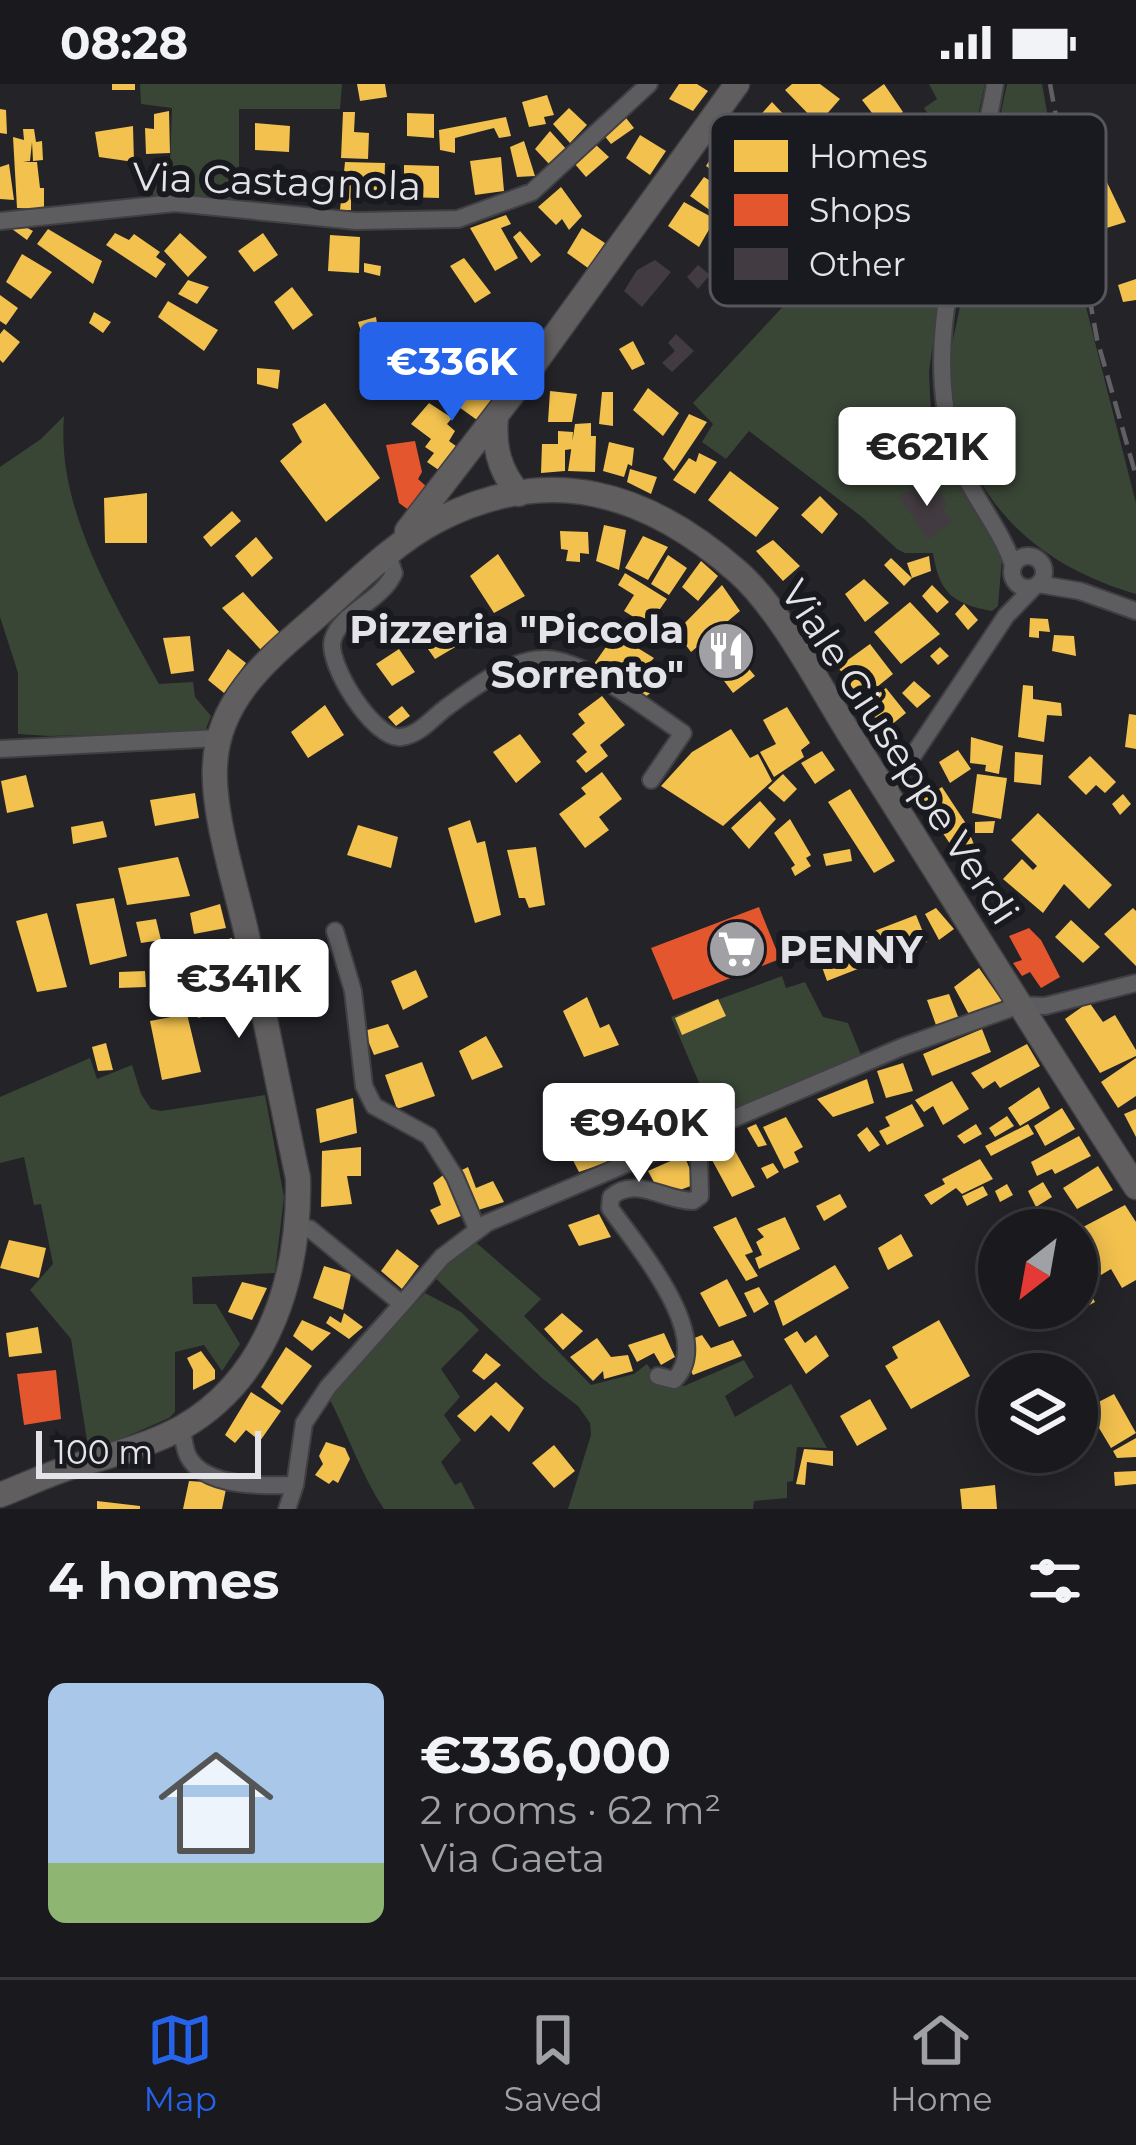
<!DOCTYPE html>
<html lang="en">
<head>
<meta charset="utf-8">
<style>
	body { margin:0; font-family:Montserrat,sans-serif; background:#27272b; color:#f1f3f6; height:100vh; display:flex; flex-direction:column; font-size:45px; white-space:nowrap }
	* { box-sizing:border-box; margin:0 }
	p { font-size:39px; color:#9fa1a4 }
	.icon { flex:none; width:66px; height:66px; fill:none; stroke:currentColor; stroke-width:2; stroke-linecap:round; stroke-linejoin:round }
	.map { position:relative; height:1425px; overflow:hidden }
	.sheet { display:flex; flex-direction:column; background:#1a1a1e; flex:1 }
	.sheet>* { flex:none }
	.needle { width:78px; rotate:211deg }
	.fabs { position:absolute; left:978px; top:1125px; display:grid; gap:24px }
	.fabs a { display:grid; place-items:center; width:120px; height:120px; border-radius:50%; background:#1a1a1e; box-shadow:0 6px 30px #0003,0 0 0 3px #38383c; font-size:60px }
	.scale { position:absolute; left:36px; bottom:30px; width:225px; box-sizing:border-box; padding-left:12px; border:6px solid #e3e3e8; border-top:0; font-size:33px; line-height:42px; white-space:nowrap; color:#e3e3e8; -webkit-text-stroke:9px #191920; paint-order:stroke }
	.price { position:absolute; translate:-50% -102px; padding:0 27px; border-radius:12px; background:#fff; color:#222; font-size:39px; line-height:78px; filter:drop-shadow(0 3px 6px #0008) }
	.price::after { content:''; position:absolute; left:50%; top:72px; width:36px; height:27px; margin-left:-18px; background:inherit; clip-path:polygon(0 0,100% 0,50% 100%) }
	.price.selected { background:#2563eb; color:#fff }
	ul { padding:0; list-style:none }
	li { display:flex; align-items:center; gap:36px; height:300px; padding:0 48px }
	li+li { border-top:3px solid #38383c }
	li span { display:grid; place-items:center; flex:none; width:336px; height:240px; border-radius:18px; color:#555 }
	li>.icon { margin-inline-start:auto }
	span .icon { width:144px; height:144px; fill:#fffc; stroke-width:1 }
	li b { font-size:51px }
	h2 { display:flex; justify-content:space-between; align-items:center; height:144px; padding:0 48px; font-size:51px }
	.status { display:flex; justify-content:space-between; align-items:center; height:84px; padding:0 60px; background:#1a1a1e; direction:ltr }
	.status svg { height:33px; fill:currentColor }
	.tab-bar { display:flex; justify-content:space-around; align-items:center; height:168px; border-top:3px solid #38383c; background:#1a1a1e; font-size:33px; color:#9fa1a4 }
	.tab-bar a { display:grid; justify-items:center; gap:6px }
	.tab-bar .selected { color:#2563eb }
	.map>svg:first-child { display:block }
</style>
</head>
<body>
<div class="status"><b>08:28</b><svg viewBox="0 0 49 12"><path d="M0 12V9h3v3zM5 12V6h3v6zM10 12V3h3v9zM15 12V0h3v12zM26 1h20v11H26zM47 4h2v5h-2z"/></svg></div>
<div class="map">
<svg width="1136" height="1425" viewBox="0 0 1136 1425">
	<rect width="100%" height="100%" fill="#232328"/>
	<!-- green -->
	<path fill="#394636" d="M140 0H342L340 25H239V118L153 111 150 80H170L172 24 141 20Z
		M929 0H985L942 192 929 288 931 330 944 376 1002 473 998 522 992 527C951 520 939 507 933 469H905L897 465 862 433 749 347 726 375 702 358 713 340 693 319 861 139 841 114 891 59 908 82 945 55 924 24 937 15Z
		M1007 0H1042L1072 168 1136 419V510C1019 476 949 395 950 270Z
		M64 332C56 427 116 521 159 600L193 598 195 613 211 632 205 647 50 652 18 650V589L0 533V383L41 355Z
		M782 892 786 904 805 898 823 933 848 939 861 971 714 1034 671 933Z
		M90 974 97 995 132 981 141 1010 151 1025 161 1027 265 1011 284 1113 275 1189 192 1193 193 1220H216L240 1260 222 1287 204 1261 175 1268V1328L169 1334 89 1369 71 1255 30 1206 53 1180 41 1120 34 1121 24 1073 0 1079V1013Z
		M472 1155 541 1215 524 1232 591 1301 634 1290 647 1280 661 1301 684 1302 744 1276 754 1293 725 1312 735 1333 791 1300 827 1364 797 1363 793 1397 787 1398V1414L754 1417 753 1425H568L591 1351 590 1339 578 1322 543 1295 433 1192Z
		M425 1209 461 1228 479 1246 441 1285 460 1313 444 1331 461 1356 441 1378 455 1401 461 1398 475 1425H384C361 1391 348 1350 328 1312Z"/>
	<!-- homes -->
	<path fill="#f2c14e" d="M112 0H135V6H112Z
		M357 0H385L387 13 360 17Z
		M679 0H697L708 7 693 27 669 15Z
		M792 0H820L840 15 818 40 785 6Z
		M884 0 903 28 882 42 862 16Z
		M547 11 554 31 544 33 546 40 529 43 522 18Z
		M772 18 787 34 781 41 774 36 766 42 757 35Z
		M569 24 587 41 570 59 553 40Z
		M0 25 6 26 7 50 0 49Z
		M169 27 170 69 146 70 145 44 154 45V30Z
		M343 28H355L354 48 369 49 368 75 341 74Z
		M407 29 434 30V54L407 52Z
		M506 33 511 52 499 54 494 44 455 54V69L440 66 439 46Z
		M626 34 634 44 611 60 603 50Z
		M255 39 290 42 289 68 255 66Z
		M133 42 134 78 99 73 95 48Z
		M23 45H34L36 58 42 57 43 76 33 77 32 58 30 77 23 78H37L40 104H44V125L17 124 13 53 24 56Z
		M550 47 567 66 550 81 535 65Z
		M640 51 666 67 650 91 626 74Z
		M524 57 535 92 517 93 510 63Z
		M596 61 609 73 586 93 574 79Z
		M719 61 766 92 748 112 706 82Z
		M501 73 504 107 475 111 470 77Z
		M345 78 385 79 384 111 351 108V126H340Z
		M9 80 14 116 0 115V83Z
		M404 81 439 82V114L404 113Z
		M1103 90 1126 138 1100 146 1094 130 1102 127 1088 99Z
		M704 93 735 112 721 134 690 112Z
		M561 103 582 132 569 146 562 135 556 141 538 123Z
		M684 118 715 135 699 163 668 142Z
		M506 131 511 140 501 144 518 174 495 187 470 144Z
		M16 138 33 147 27 156 12 145Z
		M582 144 605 159 588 184 567 169Z
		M48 145 102 177 93 200 37 160Z
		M520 147 541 171 531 179 513 153Z
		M115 149 129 156 134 150 160 168 156 173 166 180 156 194 106 161Z
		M180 149 207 173 188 193 164 167Z
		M263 149 278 171 254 188 238 167Z
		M330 151 360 153 359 189 328 187Z
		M22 170 52 188 31 215 6 198Z
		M464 174 491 209 475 219 450 182Z
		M364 179 381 182 380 192 364 188Z
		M1136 195V216L1123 218 1118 201Z
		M188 196 209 203 197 220 178 210Z
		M292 203 313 231 293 246 274 218Z
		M0 211 18 224 6 241 0 237Z
		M168 217 218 246 204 267 158 233Z
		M94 228 111 238 103 249 89 239Z
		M376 233 378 246 362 251 358 238Z
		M453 244 454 257 430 260 426 248Z
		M4 245 20 258 3 279 0 276V250Z
		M633 257 645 280 632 286 619 265Z
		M488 270 515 288 477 336 452 318Z
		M257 284 280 286 278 305 257 300Z
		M648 304 679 329 663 352 633 326Z
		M550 307 577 310 572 338H548Z
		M602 308H613V342L599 340Z
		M325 319 380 394 326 438 280 377 302 358 292 340Z
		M429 319 452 334 447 340 455 347 449 357 460 365 443 389 427 378 434 369 425 363 431 355 411 340Z
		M689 330 707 338 674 387 663 375Z
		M591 339V352H596L595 388 568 387 575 340Z
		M558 347 573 348 572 365 565 366V387L541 389 542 360H558Z
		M609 358 634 364 632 382 628 380 624 393 603 387Z
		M699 369 717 378 695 410 673 396 689 374 696 378Z
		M630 385 657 393 651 410 627 398Z
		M730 387 779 424 756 453 708 416Z
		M147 409V459H105L104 414Z
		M820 412 838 430 822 450 801 431Z
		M232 427 241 437 211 463 203 453Z
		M604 441 626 446 619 486 596 477Z
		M560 447 588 448 589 470 580 469V478L566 477 568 466 561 465Z
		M643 452 668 463 648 496 625 484Z
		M256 453 273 474 252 493 235 472Z
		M773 456 800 482 783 497 756 467Z
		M498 470 525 512 494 529 470 492Z
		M668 471 687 484 669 511 651 500Z
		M929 472 931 487 912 494 907 479Z
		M891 474 912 494 904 502 884 481Z
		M701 477 718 492 698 517 682 503Z
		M625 489 667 515 648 542 624 527 634 511 618 501Z
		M864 495 889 519 865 538 845 510Z
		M722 501 740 527 691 568 676 548Z
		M932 501 949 518 937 529 922 512Z
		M243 508 281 550 261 566 222 524Z
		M910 518 940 550 901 580 874 548Z
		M964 520 978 536 968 546 955 530Z
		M664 534 679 542 670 555 657 546Z
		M1030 534 1048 535 1050 548 1039 547V554L1029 553Z
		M394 535 402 547 389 554 381 545Z
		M440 538 457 562 435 575 428 565 433 561 424 548Z
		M615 550 654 574 642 586 629 579 616 593 594 580Z
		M1054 551 1074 552 1076 572 1052 567Z
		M190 552 194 587 171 590 163 554Z
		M870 560 893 590 861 616 838 583Z
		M940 563 949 572 938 581 930 572Z
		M228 565 246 579 224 609 208 596Z
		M399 565 415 588 392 602 376 580Z
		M735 568 755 592 733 609 713 582Z
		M644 588 660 602 645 613 628 606Z
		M914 597 931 612 917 624 902 609Z
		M1023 601 1033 602V615L1061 619 1062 632 1047 631 1044 658 1018 653Z
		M886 604 906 629 885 646 864 620Z
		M602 612 625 641 600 661 608 672 586 689 576 677 587 668 572 650 585 639 578 630Z
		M325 621 344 651 308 674 291 648Z
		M402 622 410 632 396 642 388 633Z
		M787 623 810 659 801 666 804 673 774 693 760 668 776 660 763 636Z
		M1129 630 1136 631V665L1125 663Z
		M731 645 750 674 758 670 772 697 723 742 661 702 692 668Z
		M520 650 541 678 516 699 493 668Z
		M971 653 1003 662 999 690 985 687 986 681 970 679Z
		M958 666 971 685 950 699 939 678Z
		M822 667 835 686 815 700 801 679Z
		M1015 668 1043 671 1041 701 1014 698Z
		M1090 672 1116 698 1105 709 1096 701 1086 711 1068 693Z
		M602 688 622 715 599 733 609 746 585 764 559 730 586 710 581 704Z
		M783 690 797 705 784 718 768 704Z
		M977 690 1007 694 1001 735 972 729Z
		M26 691 34 723 7 729 1 697Z
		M942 703 965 738 975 763 960 775 921 716Z
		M850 705 895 777 874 789 828 718Z
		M195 709 199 734 155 742 150 716Z
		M1123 710 1131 720 1120 731 1112 720Z
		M760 717 776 735 749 765 731 744Z
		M1038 729 1112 801 1089 825 1064 800 1043 829 1003 795 1022 775 1033 786 1037 782 1011 756Z
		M790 735 811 771 806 774 811 782 795 792 791 784 795 781 774 749Z
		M470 736 477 759 485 757 501 831 475 839 448 744Z
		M103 737 107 753 73 760 71 743Z
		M995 737 993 749H975V738Z
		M358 741 398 753 391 784 347 771Z
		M536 763 545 821 529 824 525 814H519L507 766Z
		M850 765 852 777 826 782 823 770Z
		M178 773 190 812 127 821 118 784Z
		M114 814 127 872 90 881 76 820Z
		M220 820 226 844 194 850 190 829Z
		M936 824 954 845 939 856 925 830Z
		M1133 824 1136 827V882L1104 850Z
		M47 829 67 903 37 908 16 837Z
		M916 831 927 858 827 897 817 869Z
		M156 835 161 856 141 859 136 838Z
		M1071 836 1100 863 1083 879 1055 853Z
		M232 854 238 884 210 890 206 861Z
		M321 868 328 899 292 907 285 877Z
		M979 884 1002 917 971 934 954 903Z
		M416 886 428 913 403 926 391 897Z
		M145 887 146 903 119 904V888Z
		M233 888 241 924 198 934 193 910 206 907 204 895Z
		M949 910 959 935 936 941 927 916Z
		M587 913 600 944 609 940 619 961 584 973 563 927Z
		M718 915 726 932 682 951 675 934Z
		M1089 918 1103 938 1115 931 1136 966V972L1100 989 1065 935Z
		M187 930 201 988 162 996 150 937Z
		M388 940 399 963 374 971 364 947Z
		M982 945 991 968 932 992 923 970Z
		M486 952 503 983 472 996 459 967Z
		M106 959 113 986 98 987 92 963Z
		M1027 960 1040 982 1000 1004 995 997 983 1005 971 989Z
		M1136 974V1012L1118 1024 1101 998Z
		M422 978 435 1012 397 1025 385 991Z
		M903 979 913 1007 886 1014 877 987Z
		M867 995 874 1019 833 1033 817 1015Z
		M952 997 969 1025 943 1041 933 1022 924 1028 915 1016Z
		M1039 1003 1050 1024 1020 1042 1008 1024Z
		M353 1014 357 1049 320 1059 316 1025Z
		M912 1020 924 1042 887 1061 879 1047 890 1042 885 1033Z
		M1062 1024 1075 1045 1045 1062 1034 1042Z
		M1136 1025V1053L1124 1030Z
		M653 1028 669 1055 639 1067 625 1039Z
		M1007 1032 1014 1042 995 1053 989 1044Z
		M786 1033 803 1063 794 1068 799 1078 784 1085 763 1043Z
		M584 1036 608 1078 579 1088 560 1051Z
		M756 1040 767 1061 758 1063 747 1044Z
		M976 1040 982 1050 964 1060 957 1052Z
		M1028 1040 1034 1050 991 1072 985 1062Z
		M867 1043 880 1061 869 1068 857 1051Z
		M1079 1052 1091 1072 1055 1090 1052 1085 1037 1092 1031 1078Z
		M361 1063V1092H347L352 1120 321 1123 322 1067Z
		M734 1065 755 1103 732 1113 712 1076Z
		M684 1071 696 1100 672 1109 657 1104 648 1087Z
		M980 1075 993 1095 962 1110 956 1104 931 1121 924 1111 945 1100 942 1095Z
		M773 1079 779 1088 767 1095 761 1084Z
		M1098 1082 1113 1106 1077 1125 1063 1104Z
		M468 1083 476 1104 493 1097 504 1118 475 1127 460 1087Z
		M447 1088 466 1130 438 1141 430 1126 441 1121 433 1099Z
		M1043 1098 1052 1113 1036 1123 1028 1107Z
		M1007 1100 1013 1111 1000 1118 995 1107Z
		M983 1102 988 1111 967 1122 962 1112Z
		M840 1110 847 1123 824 1137 816 1122Z
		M1125 1121 1136 1138V1196L1122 1204 1111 1185 1101 1191 1080 1158 1089 1152 1083 1143Z
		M599 1130 611 1153 579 1162 568 1141Z
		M736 1133 753 1168 745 1171 758 1192 746 1197 713 1143Z
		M785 1133 800 1165 759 1185 755 1174 762 1171 756 1158 764 1153 757 1145Z
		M901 1150 913 1172 888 1186 878 1164Z
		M9 1156 46 1164 39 1194 0 1184Z
		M397 1165 419 1182 402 1205 381 1187Z
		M835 1181 849 1204 783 1242 774 1217Z
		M324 1182 351 1190 343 1226 313 1214Z
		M1077 1185 1095 1218 1042 1247 1029 1224H1077Z
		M727 1195 747 1232 719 1243 700 1209Z
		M242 1198 267 1204 252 1236 228 1228Z
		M759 1203 769 1220 754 1229 744 1209Z
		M344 1229 363 1243 349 1255 326 1239 330 1232 341 1239Z
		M562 1229 583 1247 563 1266 544 1245Z
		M302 1236 331 1249 312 1267 293 1252Z
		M939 1236 970 1292 911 1325 885 1282 898 1274 892 1263Z
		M38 1243 42 1269 9 1273 6 1249Z
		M797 1247 805 1259 816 1251 829 1272 806 1290 784 1255Z
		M664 1249 675 1273 661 1281 654 1269 637 1278 628 1261Z
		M702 1251 711 1264 733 1256 742 1272 693 1291 687 1280 695 1279 687 1257Z
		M597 1254 611 1273 628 1271 633 1287 604 1295 603 1287 593 1297 570 1273Z
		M286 1263 312 1282 282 1321 261 1303Z
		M201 1267 215 1286V1295L193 1306V1286L187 1274Z
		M486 1269 501 1281 484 1296 472 1287Z
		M496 1298 524 1324 509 1348 491 1331 475 1348 457 1332Z
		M251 1308 281 1327 260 1357 246 1346 235 1359 225 1351Z
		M1114 1310 1136 1349 1111 1364 1087 1324Z
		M870 1315 887 1345 857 1362 840 1332Z
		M1136 1354V1373L1117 1374 1113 1367Z
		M326 1358 345 1364 350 1375 338 1399 333 1396 329 1400 315 1391 323 1380 319 1372Z
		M554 1361 575 1387 554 1404 532 1379Z
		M804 1365 833 1367V1382L807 1378 805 1401 796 1400Z
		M1136 1387V1400L1115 1402 1114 1388Z
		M189 1397 220 1399 226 1405 222 1425H183Z
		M995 1401 997 1425H962L960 1405Z
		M97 1417 140 1422V1425H97Z"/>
	<!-- shops -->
	<path fill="#e4572e" d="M415 357 422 388 418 395 427 403 410 427 399 419 386 361Z
		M759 823 780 875 673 916 651 864Z
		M1029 844 1041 856 1060 893 1041 904 1030 888 1022 892 1013 879 1022 876 1009 852Z
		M56 1286 61 1335 24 1341 17 1290Z"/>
	<!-- building -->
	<path fill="#423b41" d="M655 176 671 188 642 223 624 207 637 186Z
		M698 181 710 191 698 205 687 193Z
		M676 250 694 267 672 288 662 279 675 267 668 259Z
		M922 398 931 410 938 406 948 421 943 424 952 438 928 455 899 413Z"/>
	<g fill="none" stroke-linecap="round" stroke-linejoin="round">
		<!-- minor casing -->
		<g stroke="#404044" stroke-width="20">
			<path id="minor" d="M995 0C975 126 914 246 957 373 971 412 1000 442 1013 481
				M0 137 175 119 356 137 458 135 532 108 649 0
				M1012 488a16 16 0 1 1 32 0a16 16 0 1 1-32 0Z
				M388 472 394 489C382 517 341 528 333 555 325 579 375 657 401 653 420 651 433 633 447 623 473 604 512 574 546 575 588 577 648 626 683 649L651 696
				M1038 500 1080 507 1136 527
				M0 665 219 654
				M885 704 898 694 1006 532 1034 503
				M335 847 353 907 364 1002 374 1022 429 1052 455 1093 477 1145
				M299 1142 310 1145 402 1220 442 1173 487 1139 902 963 1020 921 1045 922 1136 899
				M658 1292 674 1296C717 1254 635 1160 610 1124L611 1113C636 1091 664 1117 693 1117L700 1112 699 1074 718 1040
				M182 1343C183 1353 184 1364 188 1372 204 1404 265 1402 295 1401L304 1339 328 1303 402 1220
				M287 1425 295 1401"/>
		</g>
		<!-- secondary casing -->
		<g stroke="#404044" stroke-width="27">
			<path id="secondary" d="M496 332C493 362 499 387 519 410
				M407 447 514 308 737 0
				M0 1411C26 1401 52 1388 78 1381 112 1371 152 1360 183 1343 271 1292 300 1188 298 1094 280 1010 264 926 245 843 234 796 212 727 215 681 218 615 268 575 314 535 352 502 391 461 436 437 549 378 647 408 738 488 781 526 821 605 852 654 947 803 1040 955 1136 1103"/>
		</g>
		<!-- minor -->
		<use href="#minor" stroke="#5d5d5f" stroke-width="16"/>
		<!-- secondary -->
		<use href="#secondary" stroke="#605e5e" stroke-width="24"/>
		<!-- rail -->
		<path stroke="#606064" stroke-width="4.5" stroke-dasharray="18 9" stroke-linecap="butt" d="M1050 0 1097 255 1136 392"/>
	</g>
	<!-- icons -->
	<defs>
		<g id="restaurant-disc" transform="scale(3)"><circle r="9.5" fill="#a0a0a5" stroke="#191920"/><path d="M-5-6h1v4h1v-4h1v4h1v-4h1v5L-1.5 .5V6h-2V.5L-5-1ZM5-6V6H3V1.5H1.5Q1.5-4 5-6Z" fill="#fff"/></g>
		<g id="supermarket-disc" transform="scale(3)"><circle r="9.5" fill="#a0a0a5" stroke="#191920"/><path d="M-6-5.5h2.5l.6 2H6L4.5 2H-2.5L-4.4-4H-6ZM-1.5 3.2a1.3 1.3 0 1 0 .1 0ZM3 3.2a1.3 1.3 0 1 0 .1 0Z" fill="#fff"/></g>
	</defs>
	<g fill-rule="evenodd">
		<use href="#restaurant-disc" x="726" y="567"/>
		<use href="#supermarket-disc" x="737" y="865"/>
	</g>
	<g text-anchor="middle" stroke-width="12" stroke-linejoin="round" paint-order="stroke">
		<!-- street labels -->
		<g font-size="39" fill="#e3e3e8" stroke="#191920">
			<text transform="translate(277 97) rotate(2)" y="14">Via Castagnola</text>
			<text transform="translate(900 668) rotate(57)" y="14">Viale Giuseppe Verdi</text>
		</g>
		<!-- poi labels -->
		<g font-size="39" font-weight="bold" fill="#e3e3e8" stroke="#191920" text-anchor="end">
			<text x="684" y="559">Pizzeria "Piccola<tspan x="684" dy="45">Sorrento"</tspan></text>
			<text x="779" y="879" text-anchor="start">PENNY</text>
		</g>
	</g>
	<!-- legend -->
	<rect x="710" y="30" width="396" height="192" rx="18" fill="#191920" stroke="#56565c" stroke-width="3"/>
	<rect x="734" y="56" width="54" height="32" fill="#f2c14e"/>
	<rect x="734" y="110" width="54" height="32" fill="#e4572e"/>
	<rect x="734" y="164" width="54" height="32" fill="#423b41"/>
	<g font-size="33" fill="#e3e3e8">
		<text x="809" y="84">Homes</text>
		<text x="809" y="138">Shops</text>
		<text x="809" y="192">Other</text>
	</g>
</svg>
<div class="fabs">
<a><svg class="needle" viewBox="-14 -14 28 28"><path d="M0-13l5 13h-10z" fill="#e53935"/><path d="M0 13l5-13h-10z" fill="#9fa1a4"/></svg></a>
<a><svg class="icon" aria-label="layers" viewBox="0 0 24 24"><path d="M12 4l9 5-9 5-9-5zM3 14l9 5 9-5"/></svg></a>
</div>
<div class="scale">100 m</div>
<b class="price selected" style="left:452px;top:340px">€336K</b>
<b class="price" style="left:927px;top:425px">€621K</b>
<b class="price" style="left:239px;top:957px">€341K</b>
<b class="price" style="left:639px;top:1101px">€940K</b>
</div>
<section class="sheet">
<h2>4 homes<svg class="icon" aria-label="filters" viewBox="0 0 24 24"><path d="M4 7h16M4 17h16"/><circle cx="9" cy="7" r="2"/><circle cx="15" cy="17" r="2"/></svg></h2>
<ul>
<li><span style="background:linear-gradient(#a9c7e8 75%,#8fb573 0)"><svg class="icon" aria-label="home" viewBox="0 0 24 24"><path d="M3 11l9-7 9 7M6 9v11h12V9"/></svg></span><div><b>€336,000</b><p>2 rooms · 62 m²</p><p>Via Gaeta</p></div></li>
</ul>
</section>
<nav class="tab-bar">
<a class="selected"><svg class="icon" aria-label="map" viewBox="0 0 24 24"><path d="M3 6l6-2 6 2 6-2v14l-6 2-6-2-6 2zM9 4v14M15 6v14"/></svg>Map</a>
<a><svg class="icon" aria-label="saved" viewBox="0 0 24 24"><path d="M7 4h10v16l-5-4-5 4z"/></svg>Saved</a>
<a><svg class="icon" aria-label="home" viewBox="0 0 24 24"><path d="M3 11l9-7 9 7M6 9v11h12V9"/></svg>Home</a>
</nav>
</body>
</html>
